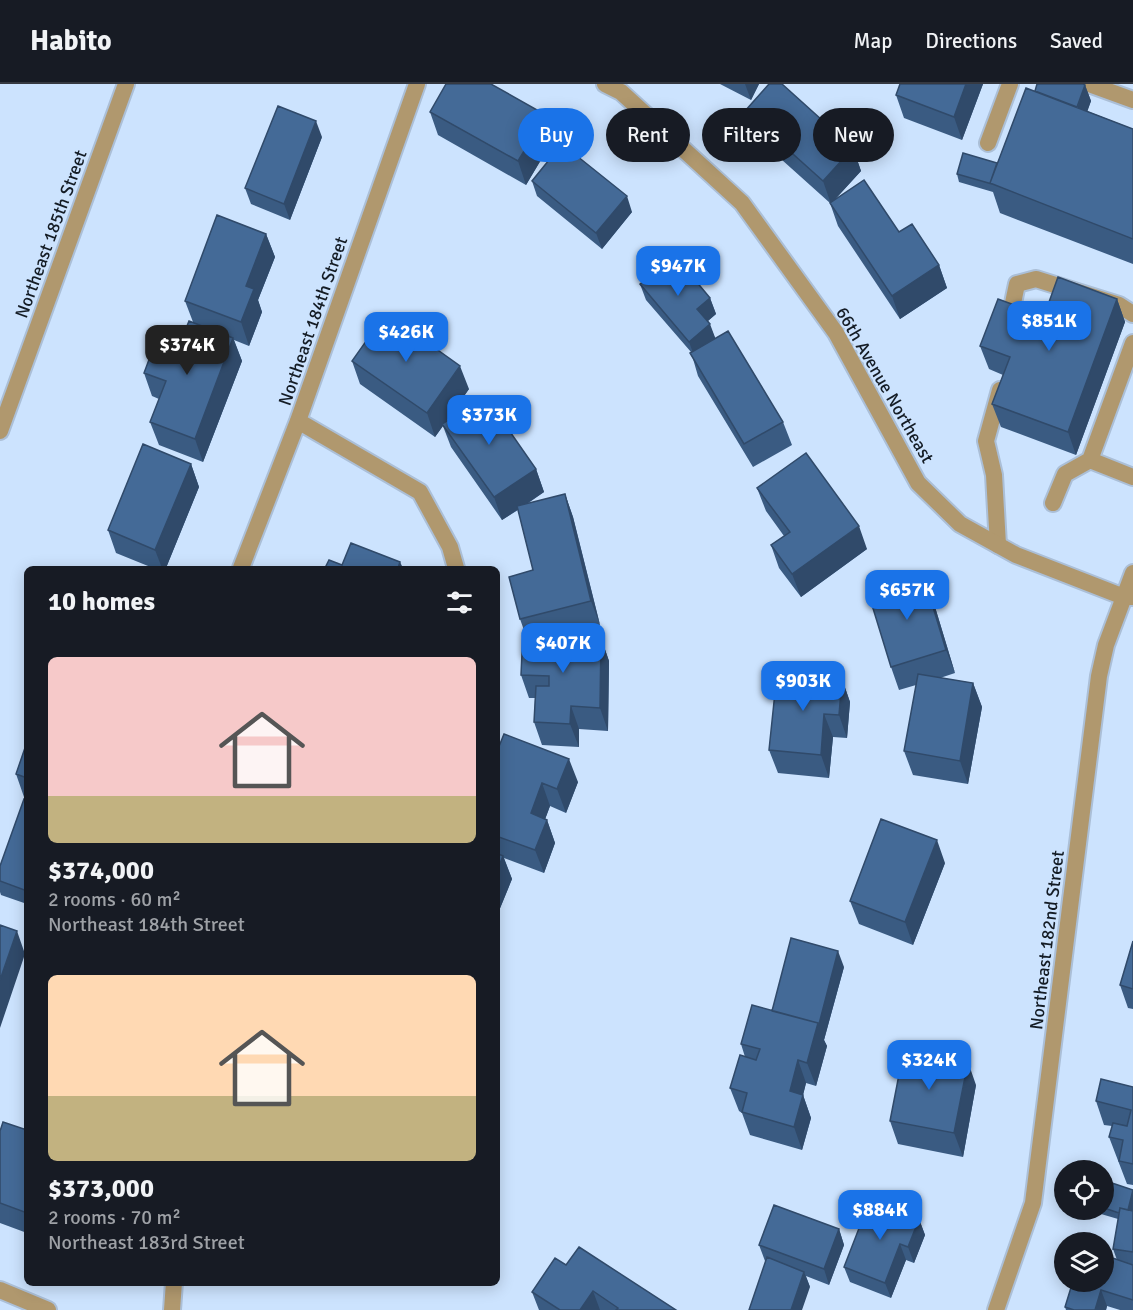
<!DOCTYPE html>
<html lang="en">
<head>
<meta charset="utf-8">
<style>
	body { margin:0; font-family:Signika,sans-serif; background:#242831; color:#f1f3f6; height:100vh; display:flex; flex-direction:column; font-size:22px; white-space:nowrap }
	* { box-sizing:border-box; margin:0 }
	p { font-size:20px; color:#9ea1a6 }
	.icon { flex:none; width:33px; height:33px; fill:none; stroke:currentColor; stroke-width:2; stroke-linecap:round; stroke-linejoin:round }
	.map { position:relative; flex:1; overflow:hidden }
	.drawer { position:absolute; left:24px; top:482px; width:476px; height:720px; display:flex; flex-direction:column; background:#171b24; border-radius:9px; box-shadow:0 3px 15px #0003 }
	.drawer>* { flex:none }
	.top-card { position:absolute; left:518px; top:24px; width:525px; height:54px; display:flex; gap:12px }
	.tools { position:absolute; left:1054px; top:1076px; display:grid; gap:12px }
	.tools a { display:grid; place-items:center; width:60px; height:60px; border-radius:50%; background:#171b24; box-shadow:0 3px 15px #0003; font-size:30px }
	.price { position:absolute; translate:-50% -51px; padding:0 14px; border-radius:12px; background:#1a73e8; color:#fff; font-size:20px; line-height:39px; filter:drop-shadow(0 2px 3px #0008) }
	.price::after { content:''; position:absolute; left:50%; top:36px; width:18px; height:14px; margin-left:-9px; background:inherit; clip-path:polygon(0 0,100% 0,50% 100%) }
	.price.current { background:#222; color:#fff }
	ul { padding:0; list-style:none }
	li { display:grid; align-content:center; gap:12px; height:318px; padding:0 24px }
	li span { display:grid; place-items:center; height:186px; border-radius:9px; color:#555 }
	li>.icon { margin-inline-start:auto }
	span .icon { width:108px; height:108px; fill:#fffc; stroke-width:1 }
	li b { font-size:26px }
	h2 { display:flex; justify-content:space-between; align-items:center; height:72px; padding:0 24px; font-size:26px }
	.chip { padding:0 21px; border-radius:27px; background:#171b24; box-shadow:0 3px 15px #0003; font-size:21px; line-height:54px }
	.chip.current { background:#1a73e8; color:#fff }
	header { display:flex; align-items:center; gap:36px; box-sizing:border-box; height:84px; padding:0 30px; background:#171b24; border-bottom:2px solid #363941 }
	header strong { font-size:28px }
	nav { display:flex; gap:33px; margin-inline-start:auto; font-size:21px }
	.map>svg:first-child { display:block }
</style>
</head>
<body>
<header>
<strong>Habito</strong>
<nav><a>Map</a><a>Directions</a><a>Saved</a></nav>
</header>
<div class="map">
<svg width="1133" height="1226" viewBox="0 0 1133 1226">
	<rect width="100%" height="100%" fill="#cce3fe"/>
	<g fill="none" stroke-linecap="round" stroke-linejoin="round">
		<!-- service casing -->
		<g stroke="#abbfd7" stroke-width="20">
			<path id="service" d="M1019 242 1013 219 1017 200 1036 195 1119 221 1133 230
				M1090 376 1133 259
				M1053 419 1065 390 1090 376 1133 393
				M998 461 994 391 986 357 1000 306"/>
		</g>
		<!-- minor casing -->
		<g stroke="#abbfd7" stroke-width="20">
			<path id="minor" d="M605 0 621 8 742 119 836 249 918 399 960 440 1016 471 1124 513H1133
				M1089 0 1133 16
				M988 59 1010 0
				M298 337 420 408 450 463 456 484
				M0 347 126 0
				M241 484 298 337 417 0
				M0 1206 48 1226
				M172 1226 174 1198
				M996 1226 1033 1119 1099 592 1106 561 1133 489"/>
		</g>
		<!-- service -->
		<use href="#service" stroke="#b0986e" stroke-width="16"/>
		<!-- minor -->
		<use href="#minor" stroke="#b0986e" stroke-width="16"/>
	</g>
	<!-- wall -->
	<path fill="#3a5b82" d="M720 0H759L751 16Z
		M900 0H983L962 56 904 34 896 11Z
		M1085 1 1091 17 1087 27 1133 45V180L1000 129 993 108 959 98 957 90 997 79 1035 7Z
		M745 27 853 64 861 87 836 114 899 148 939 181 947 204 900 235 838 142 830 119 753 50Z
		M430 28 554 54 526 101 438 51Z
		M322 53 290 136 251 120 245 104Z
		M532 97 632 128 602 165 537 112Z
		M266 150 275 173 258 216 262 228 249 262 234 256 242 277 203 378 159 361 150 338 159 315 152 312 144 289 181 257 193 238 185 217Z
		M640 200 710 214 716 230 708 237 715 254 783 338 792 361 753 383 698 292 691 268 646 216Z
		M1117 215 1125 238 1076 371 1001 343 992 320 1003 291 989 285 980 262 1044 232Z
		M352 277 469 305 445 339 536 385 544 408 527 420 565 410 573 433 600 541 559 551 601 554 609 577 608 647 579 645V663L542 661 534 638 535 614H529L521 591 525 549 520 535 533 486 518 426 502 436 451 363 443 342 435 353 360 300Z
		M191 380 199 403 166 484H153L116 469 108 446Z
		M757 404 867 465 801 513 779 484 771 461 784 452 766 427Z
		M923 490 932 513 955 589 940 594 973 599 982 623 968 700 913 691 904 667 916 601 899 606 891 583Z
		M842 595 850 618 847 654 833 653 829 694 778 689 769 666Z
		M27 658V714L24 713 16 690Z
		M496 670 578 698 566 729 550 722 545 735 547 736 555 759 544 789 504 774 512 795 496 834Z
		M27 716V820L1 811 0 808V782Z
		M945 779 913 861 859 840 850 817Z
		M1133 857V925L1128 924 1120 901Z
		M844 883 824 956 827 962 816 1002 806 999 803 1011 811 1034 802 1066 750 1051 742 1029 739 1027 730 1004 745 973 741 960 772 927Z
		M976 1001 963 1073 898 1060 890 1037Z
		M1133 1003V1101L1127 1100 1109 1053 1112 1042 1104 1041 1096 1017Z
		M27 1046V1149L0 1139V1047Z
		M1104 1104 1133 1106V1226H1120L1107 1222 1106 1226H1066L1065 1223 1071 1203 1069 1197H1104L1117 1176 1113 1165 1118 1135 1101 1130 1099 1125H1104Z
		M919 1135 925 1151 914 1179 906 1176 891 1214 850 1198 844 1183Z
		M839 1145 844 1161 829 1201 806 1192 810 1203 765 1177 759 1161Z
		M566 1181 676 1226H539L532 1208Z"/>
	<!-- shaded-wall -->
	<path fill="#304a6a" d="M745 0H759L751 16Z
		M966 0H983L962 56 954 33Z
		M1085 1 1091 17 1083 40 1077 25Z
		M546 31 554 54 526 101 518 77Z
		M316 37 322 53 290 136 284 120Z
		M853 64 861 87 831 120 823 97Z
		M627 112 632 128 602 165 596 149Z
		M266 150 275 173 258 216 262 228 249 262 241 238 246 202Z
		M939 181 947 204 900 235 892 212Z
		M710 214 716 230 703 241 697 225Z
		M1117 215 1125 238 1076 371 1068 348Z
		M710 240 716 256 695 274 689 258Z
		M233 254 242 277 203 378 195 355Z
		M460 282 469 305 435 353 427 329Z
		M191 380 199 403 166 484H162L155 466Z
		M536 385 544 408 502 436 494 413Z
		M565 410 573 433 600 541 591 517Z
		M859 442 867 465 801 513 792 490Z
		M400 478 403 484H398Z
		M923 490 932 513 955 589 946 566Z
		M601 554 609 577 608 647 600 624Z
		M842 595 850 618 847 654 839 631Z
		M973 599 982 623 968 700 960 677Z
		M571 622 579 645V663L570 640Z
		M824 630 833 653 829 694 821 671Z
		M569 675 578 698 566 729 557 705Z
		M542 699 550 722 539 752 531 729Z
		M547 736 555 759 544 789 535 766Z
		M937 756 945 779 913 861 905 838Z
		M503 772 512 795 496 834V789Z
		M17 847 25 870 0 944V896Z
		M838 867 844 883 824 956 827 962 816 1002 807 979Z
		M798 976 806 999 803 1011 811 1034 802 1066 794 1043 790 1007Z
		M968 978 976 1001 963 1073 954 1049Z
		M1133 1108V1126L1129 1139 1126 1131Z
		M919 1135 925 1151 914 1179 908 1163Z
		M839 1145 844 1161 829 1201 824 1185Z
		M900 1160 906 1176 891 1214 885 1199Z
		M804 1188 810 1203 802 1226H791Z
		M1101 1206 1107 1222 1106 1226H1095Z
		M593 1207 600 1226H580Z"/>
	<!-- building -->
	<path fill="#446a97" stroke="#304a6a" stroke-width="1.5" d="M446 0H491L546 31 518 77 430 28Z
		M769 0H782L853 64 823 97 745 27Z
		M900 0H966L954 33 896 11Z
		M1037 0H1083L1085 1 1077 23 1035 7Z
		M1026 4 1133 45V155L990 99Z
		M278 22 316 37 284 120 245 104Z
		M562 60 627 112 596 149 532 97Z
		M963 69 997 79 990 99 992 100 957 90Z
		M864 96 899 148 912 140 939 181 892 212 830 119Z
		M217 131 266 150 246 202 254 205 241 238 185 217Z
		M675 172 710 214 697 225 710 240 689 258 640 200Z
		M1058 193 1117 215 1068 348 992 320 1010 273 980 262 998 215 1044 232Z
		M386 229 460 282 427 329 352 277Z
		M189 237 233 254 195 355 150 338 166 297 144 289 159 249 181 257Z
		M728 247 783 338 744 360 690 269Z
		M485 312 536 385 494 413 442 340Z
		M143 360 191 380 155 466 108 446Z
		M806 369 859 442 792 490 771 461 790 448 757 404Z
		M565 410 591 517 520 535 509 493 533 486 517 422Z
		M351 459 400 478 398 484H325L329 476 342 481Z
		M923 490 946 566 891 583 868 508Z
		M523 548 601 554 600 624 571 622 570 640 534 638 536 602H549V592L521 591Z
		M777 589 842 595 839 631 824 630 821 671 769 666Z
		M918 590 973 599 960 677 904 667Z
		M504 650 569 675 557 705 542 699 531 729 547 736 535 766 496 752V670Z
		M27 658V694L16 690Z
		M24 715 27 716V807L0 797V782Z
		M881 735 937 756 905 838 850 817Z
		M496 769 503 772 496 789Z
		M0 841 17 847 0 896Z
		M791 854 838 867 819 940 818 939 772 927Z
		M1133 857V905L1120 901Z
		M752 921 818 939 807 979 798 976 790 1007 803 1011 794 1043 742 1028 747 1009 730 1004 740 971 756 976 760 965 741 960Z
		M904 965 968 978 954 1049 890 1037Z
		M1101 995 1133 1003V1080L1119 1077 1123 1056 1109 1053 1113 1039 1127 1042 1131 1026 1096 1017Z
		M3 1038 27 1046V1129L0 1119V1047Z
		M1106 1097 1133 1106 1128 1126 1120 1124 1119 1129 1104 1124V1104Z
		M870 1116 919 1135 908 1163 900 1160 885 1199 844 1183Z
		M774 1121 839 1145 824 1185 759 1161Z
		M1120 1124 1133 1127V1168L1113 1165Z
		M579 1163 676 1226H616L618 1224 593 1207 580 1226H560L532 1208 555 1174 566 1181Z
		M1104 1171 1133 1181V1216L1101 1206 1095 1226H1074L1065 1223 1073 1197H1104Z
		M767 1173 804 1188 791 1226H749Z"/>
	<g text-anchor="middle" stroke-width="4.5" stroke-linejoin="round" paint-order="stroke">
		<!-- street labels -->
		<g font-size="18" fill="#141c25" stroke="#cce3fe">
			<text transform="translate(51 150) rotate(-70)" y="6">Northeast 185th Street</text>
			<text transform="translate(313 237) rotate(-71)" y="6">Northeast 184th Street</text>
			<text transform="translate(885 301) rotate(60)" y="6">66th Avenue Northeast</text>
			<text transform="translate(1047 856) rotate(-83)" y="6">Northeast 182nd Street</text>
		</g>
	</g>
</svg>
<div class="tools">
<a><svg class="icon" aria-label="locate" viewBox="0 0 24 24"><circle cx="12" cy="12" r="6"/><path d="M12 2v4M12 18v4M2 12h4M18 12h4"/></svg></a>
<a><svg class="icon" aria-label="layers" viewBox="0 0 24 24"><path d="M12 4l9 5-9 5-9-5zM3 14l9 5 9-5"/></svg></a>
</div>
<b class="price" style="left:678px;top:213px">$947K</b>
<b class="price" style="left:1049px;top:268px">$851K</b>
<b class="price" style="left:406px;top:279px">$426K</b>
<b class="price current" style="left:187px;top:292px">$374K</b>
<b class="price" style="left:489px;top:362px">$373K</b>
<b class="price" style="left:907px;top:537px">$657K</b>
<b class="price" style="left:563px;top:590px">$407K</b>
<b class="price" style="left:803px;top:628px">$903K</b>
<b class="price" style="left:929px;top:1007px">$324K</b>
<b class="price" style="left:880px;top:1157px">$884K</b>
<div class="top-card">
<a class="chip current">Buy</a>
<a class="chip">Rent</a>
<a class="chip">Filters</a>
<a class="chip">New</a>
</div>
<section class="drawer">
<h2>10 homes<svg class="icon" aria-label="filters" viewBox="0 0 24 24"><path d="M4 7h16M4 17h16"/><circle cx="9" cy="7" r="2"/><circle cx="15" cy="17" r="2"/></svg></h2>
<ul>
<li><span style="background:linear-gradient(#f6c9c9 75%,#c2b280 0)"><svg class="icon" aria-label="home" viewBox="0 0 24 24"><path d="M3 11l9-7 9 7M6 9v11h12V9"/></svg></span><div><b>$374,000</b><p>2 rooms · 60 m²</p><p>Northeast 184th Street</p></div></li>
<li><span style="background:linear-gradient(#ffd9b3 65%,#c2b280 0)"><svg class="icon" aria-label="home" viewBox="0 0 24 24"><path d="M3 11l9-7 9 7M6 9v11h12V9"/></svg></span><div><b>$373,000</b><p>2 rooms · 70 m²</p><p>Northeast 183rd Street</p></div></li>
</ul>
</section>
</div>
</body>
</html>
